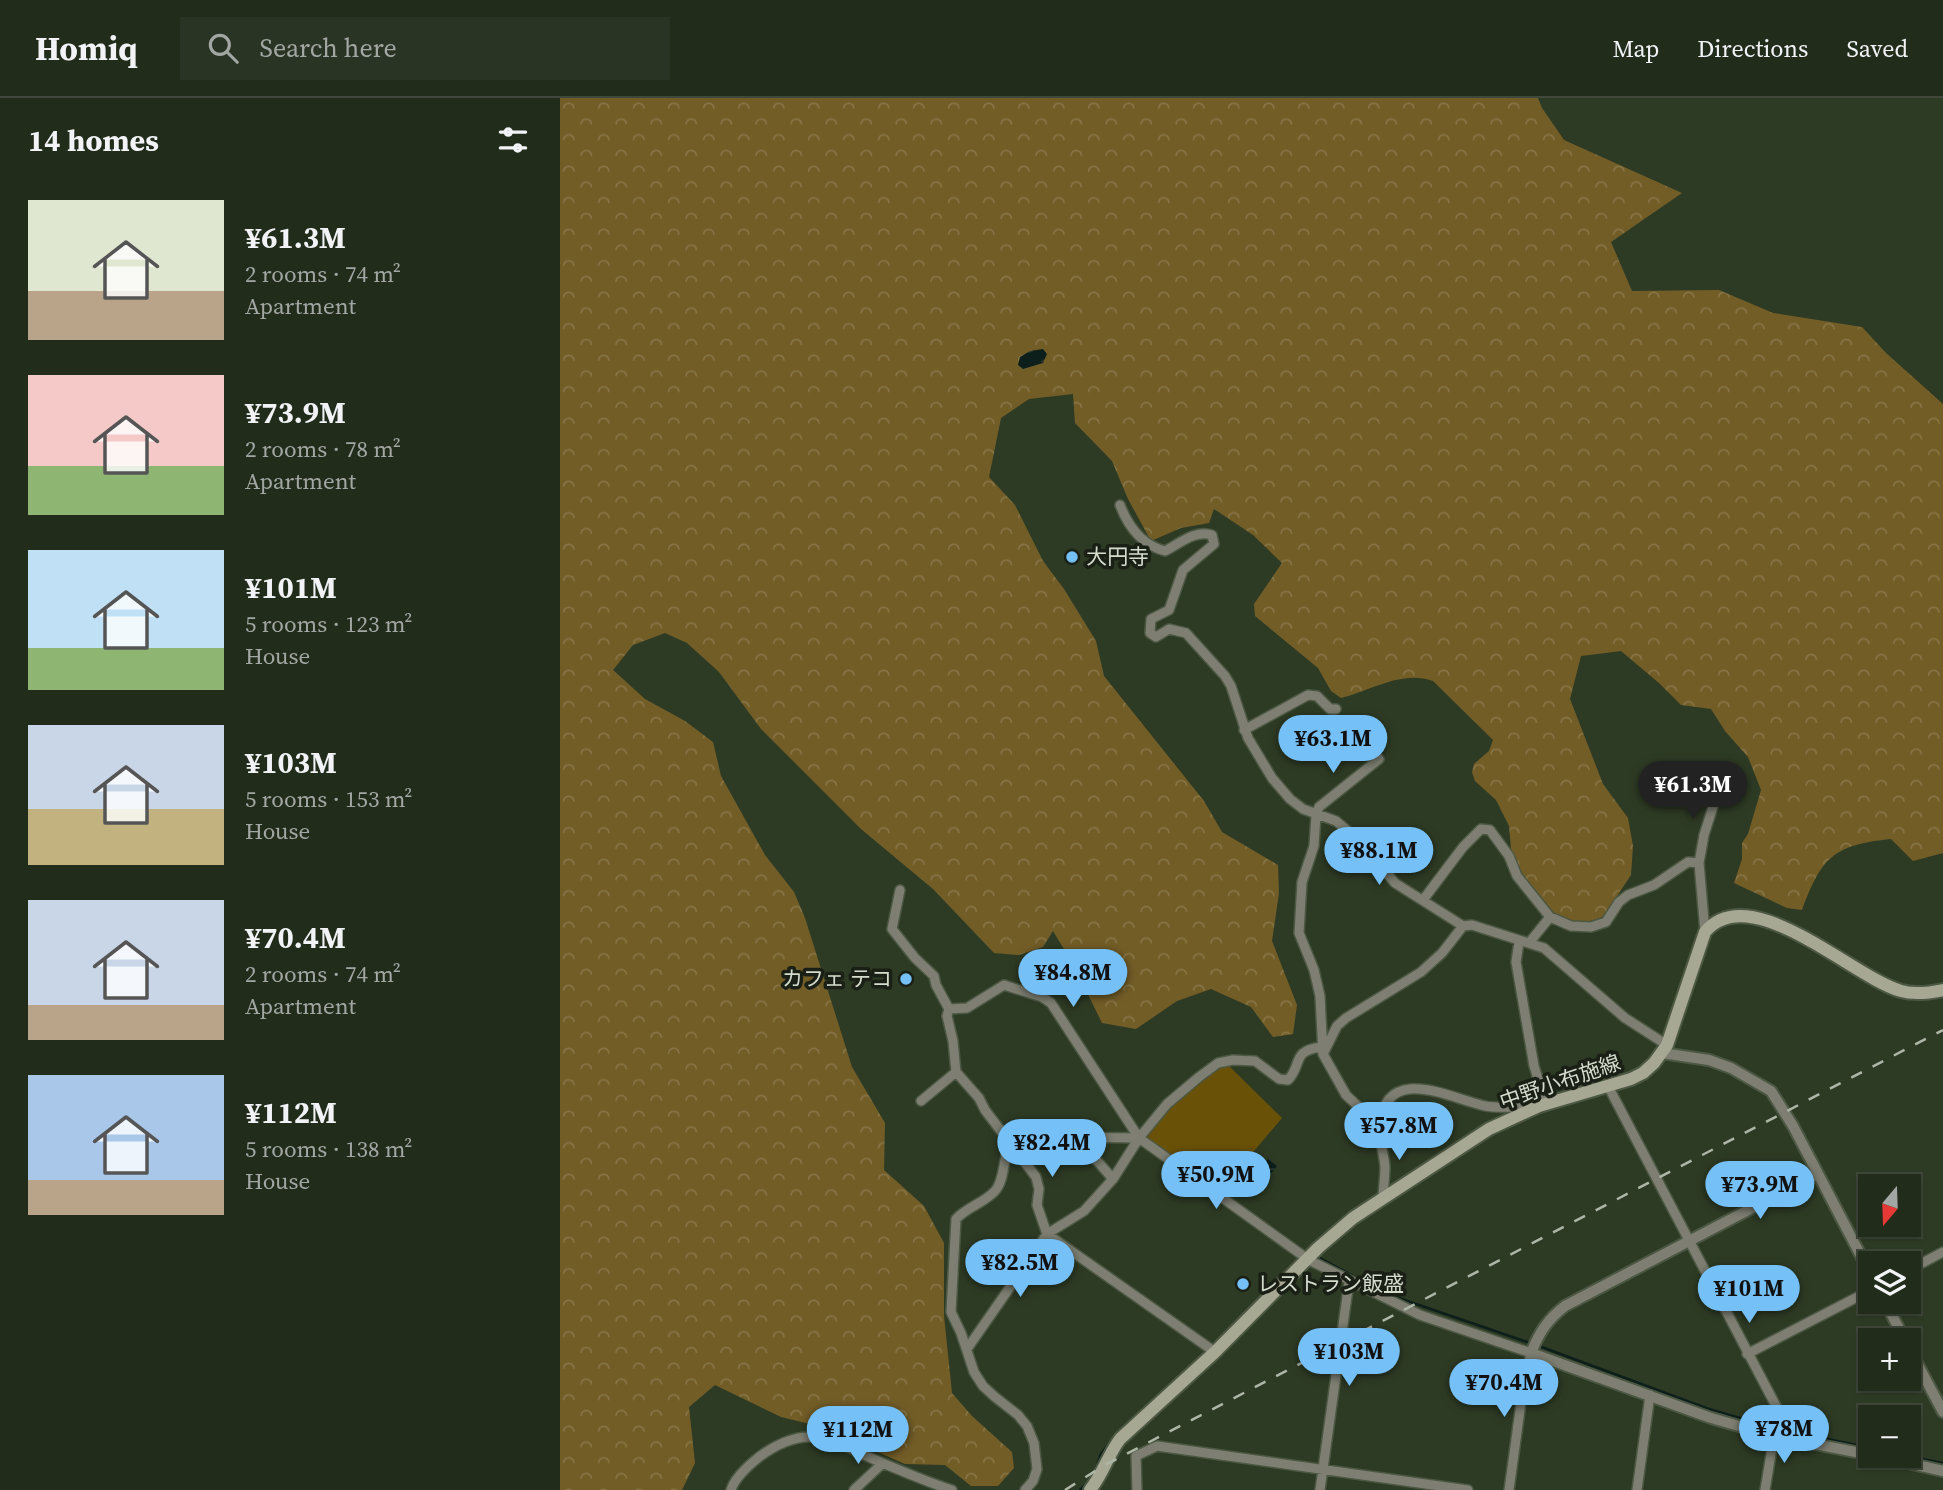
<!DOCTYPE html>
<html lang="en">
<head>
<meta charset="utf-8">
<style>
	body { margin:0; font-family:"Source Serif 4","Noto Sans JP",serif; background:#2a3424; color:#f1f3f6; height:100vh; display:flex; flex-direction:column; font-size:26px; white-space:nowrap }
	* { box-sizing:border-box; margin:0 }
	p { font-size:23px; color:#a2a7a3 }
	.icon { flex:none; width:38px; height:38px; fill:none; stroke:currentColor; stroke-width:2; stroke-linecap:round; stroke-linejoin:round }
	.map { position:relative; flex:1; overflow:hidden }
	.sheet { display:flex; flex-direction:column; background:#222c1b; width:560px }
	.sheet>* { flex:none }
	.needle { width:46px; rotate:199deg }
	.controls { position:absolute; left:1298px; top:1076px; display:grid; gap:14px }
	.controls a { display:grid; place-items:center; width:63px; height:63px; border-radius:0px; background:#222c1b; box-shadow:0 2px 5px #0004,0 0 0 2px #3f483a; font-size:35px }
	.price { position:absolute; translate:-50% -60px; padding:0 16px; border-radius:24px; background:#75c0f6; color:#111; font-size:23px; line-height:46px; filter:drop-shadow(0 2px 4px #0008) }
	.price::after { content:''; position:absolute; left:50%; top:42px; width:21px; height:16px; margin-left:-10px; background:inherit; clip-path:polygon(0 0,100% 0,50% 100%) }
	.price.current { background:#222; color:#fff }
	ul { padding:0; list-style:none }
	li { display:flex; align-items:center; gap:21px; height:175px; padding:0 28px }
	li span { display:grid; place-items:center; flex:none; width:196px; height:140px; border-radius:0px; color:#555 }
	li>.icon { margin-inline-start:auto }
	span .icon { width:84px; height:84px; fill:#fffc; stroke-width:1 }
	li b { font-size:30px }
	h2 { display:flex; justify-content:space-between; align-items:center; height:84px; padding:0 28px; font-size:30px }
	header { display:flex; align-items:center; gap:42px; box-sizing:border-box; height:98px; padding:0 35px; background:#222c1b; border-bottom:2px solid #3f483a }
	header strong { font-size:33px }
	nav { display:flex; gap:38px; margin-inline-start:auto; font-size:24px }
	.search { width:490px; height:63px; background:#2a3424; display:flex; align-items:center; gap:18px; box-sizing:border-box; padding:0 24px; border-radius:0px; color:#a2a7a3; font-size:26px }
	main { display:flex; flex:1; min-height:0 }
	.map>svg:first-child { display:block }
</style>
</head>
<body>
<header>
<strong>Homiq</strong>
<div class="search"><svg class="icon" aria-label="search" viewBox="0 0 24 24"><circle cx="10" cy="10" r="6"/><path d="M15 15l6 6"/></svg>Search here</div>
<nav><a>Map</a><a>Directions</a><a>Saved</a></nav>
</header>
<main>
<section class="sheet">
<h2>14 homes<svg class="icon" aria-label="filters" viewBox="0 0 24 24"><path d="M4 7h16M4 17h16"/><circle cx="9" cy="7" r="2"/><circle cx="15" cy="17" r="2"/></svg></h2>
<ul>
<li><span style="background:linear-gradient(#dfe7d0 65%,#b9a48a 0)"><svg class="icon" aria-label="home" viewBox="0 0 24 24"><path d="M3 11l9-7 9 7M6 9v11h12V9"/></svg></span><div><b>¥61.3M</b><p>2 rooms · 74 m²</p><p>Apartment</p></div></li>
<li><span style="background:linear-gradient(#f6c9c9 65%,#8fb573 0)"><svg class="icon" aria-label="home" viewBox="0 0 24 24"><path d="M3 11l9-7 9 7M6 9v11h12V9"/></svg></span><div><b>¥73.9M</b><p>2 rooms · 78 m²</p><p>Apartment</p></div></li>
<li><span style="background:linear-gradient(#bfe0f5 70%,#8fb573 0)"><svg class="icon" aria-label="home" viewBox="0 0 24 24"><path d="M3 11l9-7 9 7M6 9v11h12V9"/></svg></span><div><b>¥101M</b><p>5 rooms · 123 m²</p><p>House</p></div></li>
<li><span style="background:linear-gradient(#c9d6e8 60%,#c2b280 0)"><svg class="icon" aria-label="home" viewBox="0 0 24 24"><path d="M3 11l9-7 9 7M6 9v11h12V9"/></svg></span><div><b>¥103M</b><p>5 rooms · 153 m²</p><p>House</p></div></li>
<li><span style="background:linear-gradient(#c9d6e8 75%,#b9a48a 0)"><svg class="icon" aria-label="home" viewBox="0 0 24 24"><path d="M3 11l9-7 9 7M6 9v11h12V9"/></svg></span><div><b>¥70.4M</b><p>2 rooms · 74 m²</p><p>Apartment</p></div></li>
<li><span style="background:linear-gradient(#a9c7e8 75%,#b9a48a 0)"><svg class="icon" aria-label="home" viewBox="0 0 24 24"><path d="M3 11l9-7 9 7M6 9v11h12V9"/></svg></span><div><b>¥112M</b><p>5 rooms · 138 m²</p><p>House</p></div></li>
</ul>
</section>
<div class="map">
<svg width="1383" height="1392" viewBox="0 0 1383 1392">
	<defs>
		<pattern id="forest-crowns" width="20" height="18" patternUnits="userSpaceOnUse" patternTransform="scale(1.75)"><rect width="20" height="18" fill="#735d27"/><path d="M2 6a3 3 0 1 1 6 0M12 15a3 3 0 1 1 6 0" fill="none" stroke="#867445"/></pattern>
		<pattern id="water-ripples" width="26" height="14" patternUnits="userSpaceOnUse" patternTransform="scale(1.75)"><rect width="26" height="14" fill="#0d1f1b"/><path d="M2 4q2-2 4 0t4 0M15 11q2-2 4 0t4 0" fill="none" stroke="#2f3f3b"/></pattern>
	</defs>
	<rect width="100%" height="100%" fill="#2e3b24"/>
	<!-- grass -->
	<path fill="#6a5108" d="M668 967 722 1020 661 1092 586 1039 611 1009 659 970Z"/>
	<!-- forest -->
	<path fill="url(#forest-crowns)" d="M0 0H978L982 10 1004 42 1122 95 1051 144 1072 193 1159 192 1213 215 1302 229 1326 255 1383 306V755L1353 763 1331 741C1273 747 1262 759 1242 812L1227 810 1174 785 1182 761V745L1188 736 1201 692 1188 659 1165 633 1151 611 1121 607 1099 585 1061 553 1021 558 1010 601 1043 686 1068 720 1073 748 1071 777 1043 819 1027 824 1012 823 992 814 963 777 951 751 949 728 936 702 915 683 912 674 914 666 929 653 933 642 873 583C841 572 811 593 781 600L771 593 758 570 695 518 694 506 722 465 693 437 654 411 649 425 621 430 591 443 568 401 552 363 515 325 513 296 469 301 441 320 429 379 455 407 483 463 504 491 536 543 544 578 644 703 662 734 718 767 719 795 712 843 737 907 733 936 713 939 691 909 651 891 617 903 576 931 542 925 513 866 493 833 483 849 459 857 434 855 373 791 301 731 201 631 159 574 127 545 105 535 73 547 53 572 85 601 125 623 153 644 161 678 205 757 234 794 245 820 292 969 325 1025 324 1072 364 1108 384 1145V1218L392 1295 412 1318 452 1354 454 1370 438 1388H411L385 1367 345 1366 258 1328 221 1319 155 1287 129 1309 135 1365 122 1392H0Z"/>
	<!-- water -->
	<path fill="url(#water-ripples)" d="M483 251 487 256 483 265 463 271 458 267 460 259 470 253Z
		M708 1061 717 1068 699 1090 690 1083Z"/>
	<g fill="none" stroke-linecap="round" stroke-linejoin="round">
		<!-- stream -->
		<path stroke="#0d1f1b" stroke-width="2.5" d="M760 1160 806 1185
			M827 1196 973 1246
			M652 1247 663 1238
			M979 1248 1146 1310 1210 1329 1311 1350
			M565 1328 630 1269
			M1348 1358 1383 1365
			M535 1374 541 1356 551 1343
			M520 1392 530 1382"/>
		<!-- minor casing -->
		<g stroke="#4c5843" stroke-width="12">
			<path id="minor" d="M560 407C568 428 582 447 605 453 619 446 636 431 652 437L654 446 623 472 609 512 591 521 590 535 596 539 609 531 626 535 665 578 671 588 688 640 712 680 730 701 743 711 776 723 800 743 835 785 903 828 912 827 984 850 1065 920 1107 947
				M684 632 748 597 757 598 770 611H776
				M819 661 759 709 756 717 754 748 742 784 739 835 754 872 760 898 763 956 786 997 819 1028
				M340 792 332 831 355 860 374 878 376 887 389 911 387 918 393 943 396 974 419 1000 425 1012 476 1079 479 1091 477 1107 487 1136 655 1254
				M863 802 903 749 921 731 930 732 949 758 957 778 990 819
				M1145 834 1139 765 1144 737 1159 690
				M959 844 956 864 974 968 986 1006
				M969 845 990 819 1011 828 1031 829 1046 824 1059 804 1068 797 1094 787 1128 764 1139 765
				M389 911 407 910 444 887 482 899 491 905 579 1040 749 1162 860 1217 971 1255 963 1290 949 1392
				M763 956 777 928 786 920 861 874 882 855 903 828
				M1048 988 1216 1308 1217 1320 1205 1392
				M361 1003 396 974
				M517 1040 553 1081
				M823 1101C823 1091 825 1080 825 1069 824 1055 818 1040 820 1026 827 965 889 1000 925 1008 940 1011 958 1008 973 1008
				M1349 1172 1383 1154
				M407 1251 487 1136 524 1113 553 1081 579 1040 607 1006 639 979 658 965 673 962 695 963 719 981 728 982C743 966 731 953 761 949
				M1187 1256 1311 1192
				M171 1392C175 1379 189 1367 199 1359 214 1348 230 1339 249 1339 271 1338 291 1352 311 1360 337 1371 364 1383 392 1392
				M294 1392 323 1365
				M465 1392 473 1383 477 1371 474 1345 467 1328 458 1317 435 1299 423 1288 414 1274 401 1235 391 1214 396 1121C407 1109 424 1105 435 1093 446 1081 442 1056 451 1048 466 1036 556 1040 579 1040
				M577 1392 576 1358 597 1348 908 1392
				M760 1392 789 1184
				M1077 1392 1090 1297"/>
		</g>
		<!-- tertiary casing -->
		<g stroke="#4c5843" stroke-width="14">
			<path id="tertiary" d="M1102 955 1149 962 1171 970 1211 993 1233 1028 1311 1177
				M1257 1076 1005 1208C987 1222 979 1235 971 1255L1151 1320 1214 1338 1311 1357
				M1325 1204 1345 1242
				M1349 1250 1383 1314
				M1317 1358 1383 1373"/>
		</g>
		<!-- secondary casing -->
		<g stroke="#4c5843" stroke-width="16">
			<path id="secondary" d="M530 1392C543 1376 548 1357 560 1341L655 1254 758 1150 793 1120 929 1031 979 1008 1071 981 1083 975 1094 965 1107 947 1145 834C1190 780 1292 879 1341 893 1355 897 1369 895 1383 892"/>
		</g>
		<!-- minor -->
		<use href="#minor" stroke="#7e7f72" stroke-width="9"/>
		<!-- tertiary -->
		<use href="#tertiary" stroke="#7e7f72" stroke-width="10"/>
		<!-- secondary -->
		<use href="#secondary" stroke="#a7a893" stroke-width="12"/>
		<!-- rail -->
		<path stroke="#aeb7a7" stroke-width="2.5" stroke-dasharray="12 12" stroke-linecap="butt" d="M505 1392 545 1367 1383 932"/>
	</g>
	<!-- markers -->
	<g fill="#75c0f6" stroke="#1a2015" stroke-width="2.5">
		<circle cx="512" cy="459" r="7"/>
		<circle cx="346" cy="881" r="7"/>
		<circle cx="683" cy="1186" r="7"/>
	</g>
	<g text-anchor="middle" stroke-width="7" stroke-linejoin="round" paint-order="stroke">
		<!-- poi labels -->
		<g font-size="21" fill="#d4dcce" stroke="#1a2015" text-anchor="start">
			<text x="526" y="466">大円寺</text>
			<text x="332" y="888" text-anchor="end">カフェ テコ</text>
			<text x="697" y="1193">レストラン飯盛</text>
		</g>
		<!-- street labels -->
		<g font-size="21" fill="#d4dcce" stroke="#1a2015">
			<text transform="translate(1000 984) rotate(-19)" y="7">中野小布施線</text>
		</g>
	</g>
</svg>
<div class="controls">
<a><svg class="needle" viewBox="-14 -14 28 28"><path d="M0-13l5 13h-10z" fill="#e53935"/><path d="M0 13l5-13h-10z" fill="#a2a7a3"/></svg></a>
<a><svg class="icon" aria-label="layers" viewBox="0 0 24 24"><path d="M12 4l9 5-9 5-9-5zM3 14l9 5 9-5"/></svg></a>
<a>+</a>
<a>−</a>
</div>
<b class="price" style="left:773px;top:677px">¥63.1M</b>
<b class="price current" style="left:1133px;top:723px">¥61.3M</b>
<b class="price" style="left:819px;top:789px">¥88.1M</b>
<b class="price" style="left:513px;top:911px">¥84.8M</b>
<b class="price" style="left:839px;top:1064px">¥57.8M</b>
<b class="price" style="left:492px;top:1081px">¥82.4M</b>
<b class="price" style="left:656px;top:1113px">¥50.9M</b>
<b class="price" style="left:1200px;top:1123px">¥73.9M</b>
<b class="price" style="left:460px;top:1201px">¥82.5M</b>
<b class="price" style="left:1189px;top:1227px">¥101M</b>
<b class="price" style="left:789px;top:1290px">¥103M</b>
<b class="price" style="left:944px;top:1321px">¥70.4M</b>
<b class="price" style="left:1224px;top:1367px">¥78M</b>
<b class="price" style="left:298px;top:1368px">¥112M</b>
</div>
</main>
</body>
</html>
